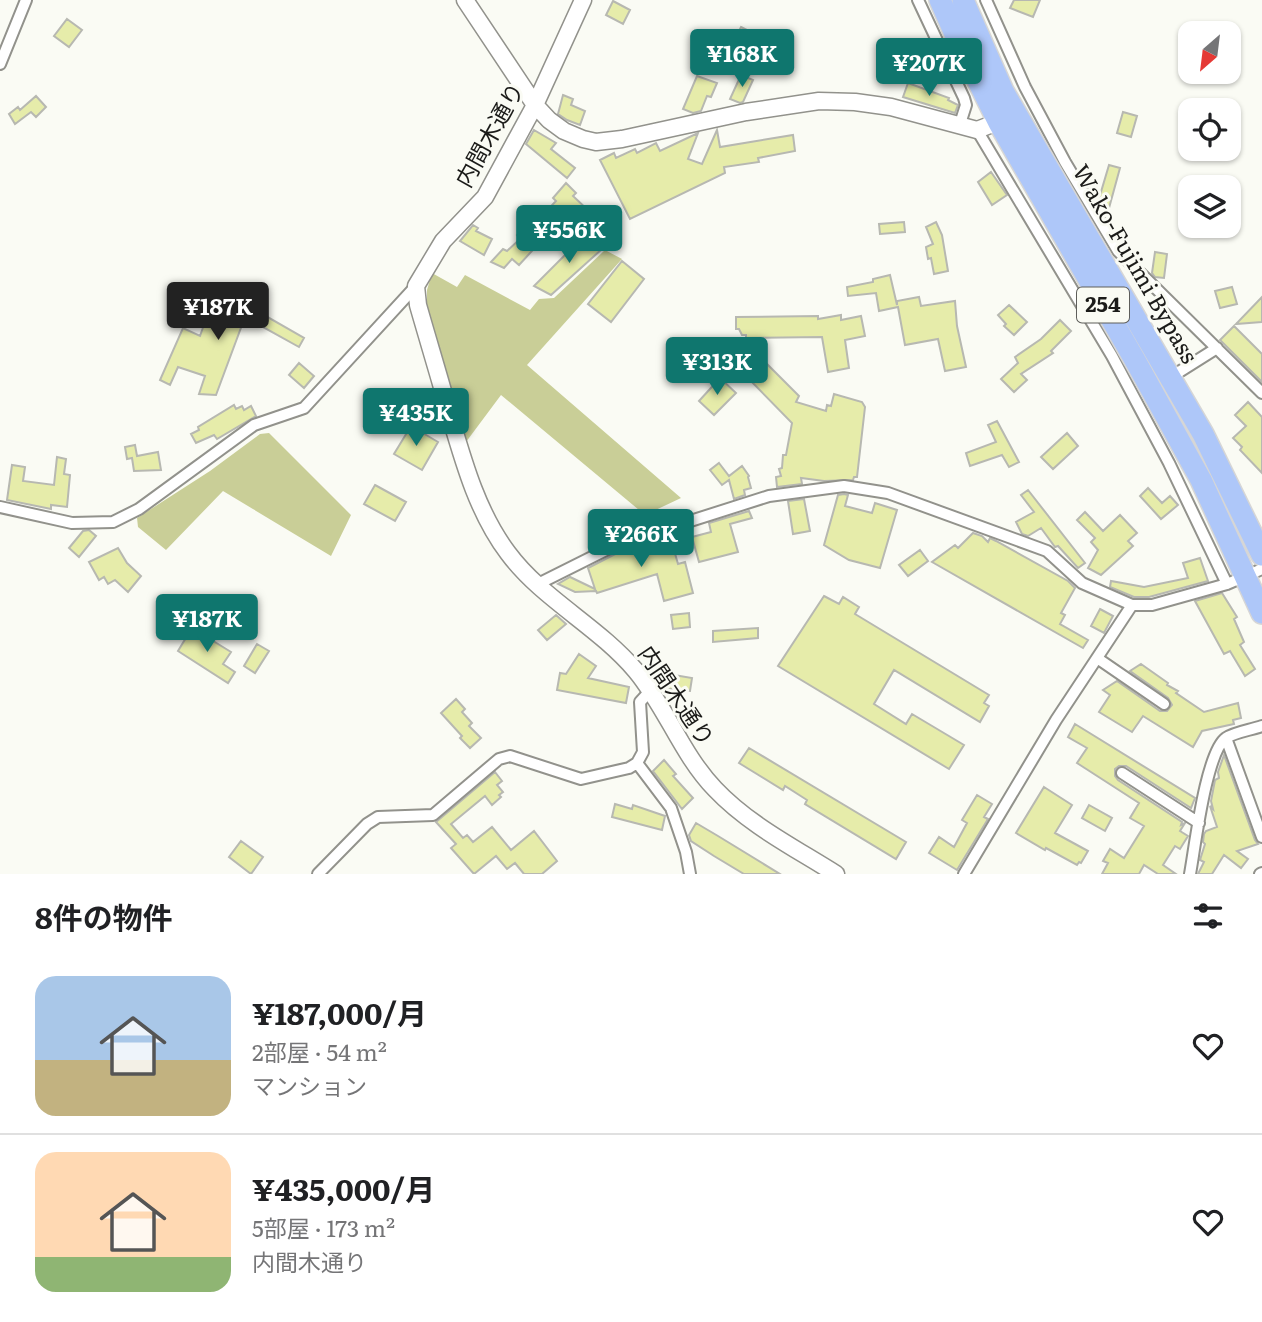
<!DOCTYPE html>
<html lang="ja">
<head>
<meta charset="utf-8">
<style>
	body { margin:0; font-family:Literata,"Noto Sans JP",serif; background:#f6f6f6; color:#202124; height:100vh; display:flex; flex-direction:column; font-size:26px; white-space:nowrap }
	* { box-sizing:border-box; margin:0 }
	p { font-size:23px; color:#757577 }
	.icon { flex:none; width:38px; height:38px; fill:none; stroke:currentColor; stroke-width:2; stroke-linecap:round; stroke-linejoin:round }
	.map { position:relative; height:874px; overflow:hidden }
	.drawer { display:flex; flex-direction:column; background:#fff; flex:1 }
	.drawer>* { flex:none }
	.needle { width:46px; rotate:208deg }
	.buttons { position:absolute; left:1178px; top:21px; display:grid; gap:14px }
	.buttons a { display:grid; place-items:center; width:63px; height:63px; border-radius:14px; background:#fff; box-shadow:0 2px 5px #0004; font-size:35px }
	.price { position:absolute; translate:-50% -60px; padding:0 16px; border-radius:7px; background:#0f766e; color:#fff; font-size:23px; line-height:46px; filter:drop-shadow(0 2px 4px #0008) }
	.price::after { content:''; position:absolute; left:50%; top:42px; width:21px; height:16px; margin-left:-10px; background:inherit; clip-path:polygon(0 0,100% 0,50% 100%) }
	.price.on { background:#222; color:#fff }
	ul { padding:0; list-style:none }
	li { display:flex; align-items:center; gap:21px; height:175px; padding:0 35px }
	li+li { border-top:2px solid #e0e0e0 }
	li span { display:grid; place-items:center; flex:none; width:196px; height:140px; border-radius:21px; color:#555 }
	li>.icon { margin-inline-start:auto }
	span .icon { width:84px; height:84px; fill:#fffc; stroke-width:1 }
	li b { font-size:30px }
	h2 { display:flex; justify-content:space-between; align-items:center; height:84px; padding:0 35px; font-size:30px }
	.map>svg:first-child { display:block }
</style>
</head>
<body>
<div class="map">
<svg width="1262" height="874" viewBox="0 0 1262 874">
	<rect width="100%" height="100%" fill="#fafbf4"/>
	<!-- green -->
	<path fill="#c9ce97" d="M605 250 622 259 527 365 681 498 645 515 501 395 466 442 427 311V290L432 273 457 287 465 275 530 310 539 299 554 298Z
		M269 433 351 515 331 556 223 491 166 550 138 527 137 518 210 471 260 434Z"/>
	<!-- building -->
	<path fill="#e6ecaa" stroke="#b7b8b1" stroke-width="2" d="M1014 0H1040L1033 17 1010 8Z
		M613 1 630 10 623 24 606 15Z
		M67 19 82 30 69 47 54 36Z
		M741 27 770 42 764 55 734 41Z
		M920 50 936 57 930 73 914 66Z
		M741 75 753 80 743 102 740 103 730 99Z
		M697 76 717 83 711 97 707 96 701 111 693 113 683 109Z
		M908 83 949 98 948 100 958 105 955 113 903 97Z
		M563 95 573 99 571 105 585 111 580 125 567 120 558 114Z
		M36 96 46 107 36 117 31 112 15 124 9 114 18 107 20 110Z
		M1123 112 1137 116 1131 137 1117 133Z
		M534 130 556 143 551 149 575 168 567 178 526 144Z
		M717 130 720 147 793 135 795 151 758 158 759 162 724 167 725 173 630 219 600 160 614 153 616 158 635 149 637 153 656 143 660 151 698 133 688 159 702 164Z
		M1109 165 1120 168 1109 208 1100 206 1098 202Z
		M991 172 1007 195 992 205 978 182Z
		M566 183 576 193 573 196 590 212 581 222 568 211 548 232 551 235 545 242 542 240 519 265 512 259 504 268 491 262 503 249 507 251 520 239 517 235 536 215 539 219 556 201 553 198Z
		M904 222 905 232 880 234 879 224Z
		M936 222 942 235 948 271 934 274 931 258 928 259 926 247 933 244 926 227Z
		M473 225 478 228 476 231 492 239 484 255 460 241Z
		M587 233 602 249 551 295 534 286Z
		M1155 252 1167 254 1164 278 1155 277 1152 273Z
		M622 261 644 279 611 322 588 304Z
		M890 275 897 305V301L919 297 921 306 955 301 957 326 966 367 945 371 938 339 905 345 898 307 879 311 876 293 848 296 847 287 873 282V279Z
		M1232 287 1237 304 1220 308 1215 291Z
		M216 291 231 296 304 338 299 347 245 317 216 395 199 394 205 376 178 367 170 385 160 380 183 328 200 336Z
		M1262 297V322L1236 324Z
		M1009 305 1027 322 1014 335 1004 326 1006 324 998 315Z
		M841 315V320L861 316 865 336 845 340 849 368 828 372 822 337 746 338V335H742L739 329H736V317L818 316V319Z
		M1060 320 1071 331 1051 351 1053 353 1021 374 1027 380 1014 392 1001 379 1018 363 1015 357 1041 339Z
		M1234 326 1262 354V382L1220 340Z
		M761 358 799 396 796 402 826 411 827 405 831 406 834 394 862 402 865 407 857 477H854L853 480 824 481 801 478 802 484 777 487 776 477 781 476 779 469 782 468 783 455H786L792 423 745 375Z
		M299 363 314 376 304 388 289 375Z
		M720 378 736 393 714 415 699 401Z
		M1248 402 1262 417V473L1240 450 1242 447 1233 438 1246 426 1235 415Z
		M234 405 236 409 242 406 244 410 251 406 256 416 217 439 214 435 196 443 191 434 199 430 198 427Z
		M997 421 1019 462 1009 467 1002 455 970 466 966 453 996 442 988 425Z
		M411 426 438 442 422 470 394 454Z
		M1067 433 1078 446 1053 469 1041 457Z
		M135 445 137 456 158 452 161 470 134 471 132 458 127 459 125 447Z
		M57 457 66 459 64 474 70 475 67 507 51 505V509L7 500 12 465 25 467 23 481 54 485Z
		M719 463 729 476 742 466 749 476 748 477 751 488 744 490 745 495 734 499 729 480 722 485 710 470Z
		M375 485 406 502 395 521 364 504Z
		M1148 488 1162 503 1170 496 1178 505 1161 519 1140 496Z
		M1028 490 1085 563 1078 568 1058 546 1055 547 1041 528 1028 536 1022 534 1016 522 1034 512 1021 495Z
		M844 494 848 495 845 506 872 513 875 503 897 510 880 568 849 560 824 545 838 495Z
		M804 499 810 531 793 534 788 501Z
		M749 511 752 518 730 524 738 552 699 562 692 537 711 532 709 523Z
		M1085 512 1103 531 1120 515 1137 533 1128 541 1133 546 1101 575 1088 568 1098 550 1091 542 1095 538 1077 520Z
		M89 530 96 536 79 557 69 548 83 531Z
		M688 530 690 537 672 543 678 564 685 562 693 593 664 601 657 574 597 593 596 591 575 592 558 584 570 577 595 589 588 568 621 551Z
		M973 533 982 536 988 542 990 538 996 541 1068 581 1075 588 1061 613 1065 615 1060 624 1088 640 1083 648 932 562 955 545 958 548Z
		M118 548 127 563 141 576 128 592 115 580 108 584 104 577 99 580 89 562Z
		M920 550 928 561 908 576 899 565Z
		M1200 558 1208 581 1149 597H1134L1110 587 1111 581 1144 587 1188 578 1183 563Z
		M1222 593 1237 617 1234 619 1244 642 1240 645 1255 669 1245 676 1230 651 1224 654 1195 601Z
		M824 596 839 604 843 597 859 607 855 614 989 695 984 703 989 706 980 722 894 670 874 704 906 724 912 714 964 745 949 769 778 666Z
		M1100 609 1113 616 1104 633 1091 626Z
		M689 613 690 627 673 629 671 615Z
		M556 615 566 624 547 640 538 630Z
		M192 628 231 652 223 664 235 672 228 683 178 651Z
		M758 628V638L713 642V631Z
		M257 644 269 651 255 673 244 666Z
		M579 654 596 666 588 678 629 687 626 703 557 690 560 673 566 674Z
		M1141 664 1168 683 1167 685 1178 691 1176 693 1204 712 1238 703 1241 718 1233 720 1234 724 1202 731 1193 747 1143 716 1132 732 1099 712 1110 695 1103 690 1117 681 1160 711H1167L1172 705 1168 698 1130 671Z
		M674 675 692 678 690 691 661 688V677L674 679Z
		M456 699 465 709 462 712 472 723 469 726 481 738 470 748 460 738 462 736 441 713Z
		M1075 724 1195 798 1191 808 1126 766H1119L1115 769V776L1118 780 1182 822 1181 825 1185 823 1180 831 1188 836 1180 849 1175 846 1163 865 1176 874H1158L1144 865 1139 874H1102L1108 863 1103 861 1110 849 1124 858 1144 826 1130 818 1139 803 1077 763 1087 748 1068 737Z
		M749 748 906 842 896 859 805 804 807 800 785 786 783 790 739 763Z
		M1224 755 1255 840 1258 844 1237 851 1248 859 1241 868 1224 855 1212 874H1198L1204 862 1200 860 1205 844 1203 842 1204 834 1206 831 1217 827 1210 806 1213 809 1211 801 1215 780 1219 778 1218 772Z
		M664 760 676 774 673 776 693 798 682 809 653 771Z
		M495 772 502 781 497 785 503 792 499 795 501 797 492 805 485 796 451 824 463 838 467 835 473 842 492 827 511 850 534 831 557 861 542 874H524L515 863 507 869 496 856 474 874 451 848 456 844 436 822Z
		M1044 787 1072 805 1055 833 1088 851 1081 863 1079 862 1077 865 1046 848 1045 850 1016 833Z
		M977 795 992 804 984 817 988 819 957 870 929 853 939 837 954 847 967 823 962 820Z
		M615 804 632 809 633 805 665 816 662 830 612 817Z
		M1089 805 1112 818 1105 831 1082 818Z
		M696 823 718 836 780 874H744L714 856 691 841 689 835Z
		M241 841 263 857 251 874 229 857Z"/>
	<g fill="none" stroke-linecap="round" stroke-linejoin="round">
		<!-- street casing -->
		<g stroke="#92928c" stroke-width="14">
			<path id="street" d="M918 0 964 98 966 105 959 127
				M986 0 1025 87 1065 162 1118 251 1262 393
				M0 64 26 0
				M977 130 1112 356 1169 463 1227 584
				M1171 377 1217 348
				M0 507 72 523 113 522 139 509 254 425 304 408 416 286
				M538 584 618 544 769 496 844 486 888 493 1047 551 1082 583 1132 605H1152L1227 584 1262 569
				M1097 658 1164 704
				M1226 738 1262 837
				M637 763 671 808 686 852 690 874
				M1122 773 1199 823
				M318 874 367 824 378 817 433 815 499 759 510 756 581 779 629 768 637 763 643 752 640 702 651 690
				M964 874 1056 720 1132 605
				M1190 874C1195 847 1206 752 1226 738 1235 732 1251 730 1262 726
				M1260 874 1262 873"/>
		</g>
		<!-- secondary casing -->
		<g stroke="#92928c" stroke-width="19">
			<path id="secondary" d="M465 0 535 105 549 120 564 131 583 139 596 142 622 139 746 112 819 101 855 102 891 107 977 130 1008 118
				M583 0 535 105 485 197 443 241 416 286 418 305C428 340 439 376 449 412 463 460 477 512 508 553 542 599 598 626 636 671 666 707 682 755 715 789 749 825 795 848 836 874"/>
		</g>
		<!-- highway casing -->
		<g stroke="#d6d6d6" stroke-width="24">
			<path id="highway" d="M940 0 959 43 999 123 1136 362 1201 480 1262 613
				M963 0 1003 91 1203 434 1262 555"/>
		</g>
		<!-- street -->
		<use href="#street" stroke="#fff" stroke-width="10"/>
		<!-- secondary -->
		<use href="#secondary" stroke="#fff" stroke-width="16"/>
		<!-- highway -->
		<use href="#highway" stroke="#aec7f9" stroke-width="21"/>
	</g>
	<g text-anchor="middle" stroke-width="6" stroke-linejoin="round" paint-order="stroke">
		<!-- shield labels -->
		<rect fill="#fafbf4" stroke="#5e5e5b" stroke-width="2" x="1077" y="287.5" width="52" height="35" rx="5"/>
		<g font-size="21" font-weight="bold" fill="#1b1b19">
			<text x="1103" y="312">254</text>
		</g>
		<!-- street labels -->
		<g font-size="23" fill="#1b1b19" stroke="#fafbf4">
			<text transform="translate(490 135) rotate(-61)" y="8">内間木通り</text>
			<text transform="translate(1135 264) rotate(60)" y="8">Wako-Fujimi Bypass</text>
			<text transform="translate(676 696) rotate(56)" y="8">内間木通り</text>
		</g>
	</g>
</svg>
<div class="buttons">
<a><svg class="needle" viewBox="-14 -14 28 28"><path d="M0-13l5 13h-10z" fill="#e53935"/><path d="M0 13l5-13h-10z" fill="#757577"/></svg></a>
<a><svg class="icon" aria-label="locate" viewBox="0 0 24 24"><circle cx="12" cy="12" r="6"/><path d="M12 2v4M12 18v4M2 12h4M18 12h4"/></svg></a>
<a><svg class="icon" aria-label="layers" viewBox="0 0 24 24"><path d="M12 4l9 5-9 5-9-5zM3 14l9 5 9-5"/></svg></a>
</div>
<b class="price" style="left:742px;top:89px">¥168K</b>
<b class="price" style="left:929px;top:98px">¥207K</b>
<b class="price" style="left:569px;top:265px">¥556K</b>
<b class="price on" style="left:218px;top:342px">¥187K</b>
<b class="price" style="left:717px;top:397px">¥313K</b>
<b class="price" style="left:416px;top:448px">¥435K</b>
<b class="price" style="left:641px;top:569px">¥266K</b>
<b class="price" style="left:207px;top:654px">¥187K</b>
</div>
<section class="drawer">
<h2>8件の物件<svg class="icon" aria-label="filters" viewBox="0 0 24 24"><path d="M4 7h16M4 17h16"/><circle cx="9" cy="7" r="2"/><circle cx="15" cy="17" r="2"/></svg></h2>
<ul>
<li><span style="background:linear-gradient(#a9c7e8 60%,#c2b280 0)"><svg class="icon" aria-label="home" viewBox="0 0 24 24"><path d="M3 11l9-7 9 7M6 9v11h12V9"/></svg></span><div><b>¥187,000/月</b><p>2部屋 · 54 m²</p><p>マンション</p></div><svg class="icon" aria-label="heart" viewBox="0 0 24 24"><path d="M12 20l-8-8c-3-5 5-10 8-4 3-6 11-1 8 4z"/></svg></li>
<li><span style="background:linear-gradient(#ffd9b3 75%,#8fb573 0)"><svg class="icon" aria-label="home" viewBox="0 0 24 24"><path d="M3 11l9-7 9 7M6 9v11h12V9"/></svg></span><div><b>¥435,000/月</b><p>5部屋 · 173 m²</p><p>内間木通り</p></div><svg class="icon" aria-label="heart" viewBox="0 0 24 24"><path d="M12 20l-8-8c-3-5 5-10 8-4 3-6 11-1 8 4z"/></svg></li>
</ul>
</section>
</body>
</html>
